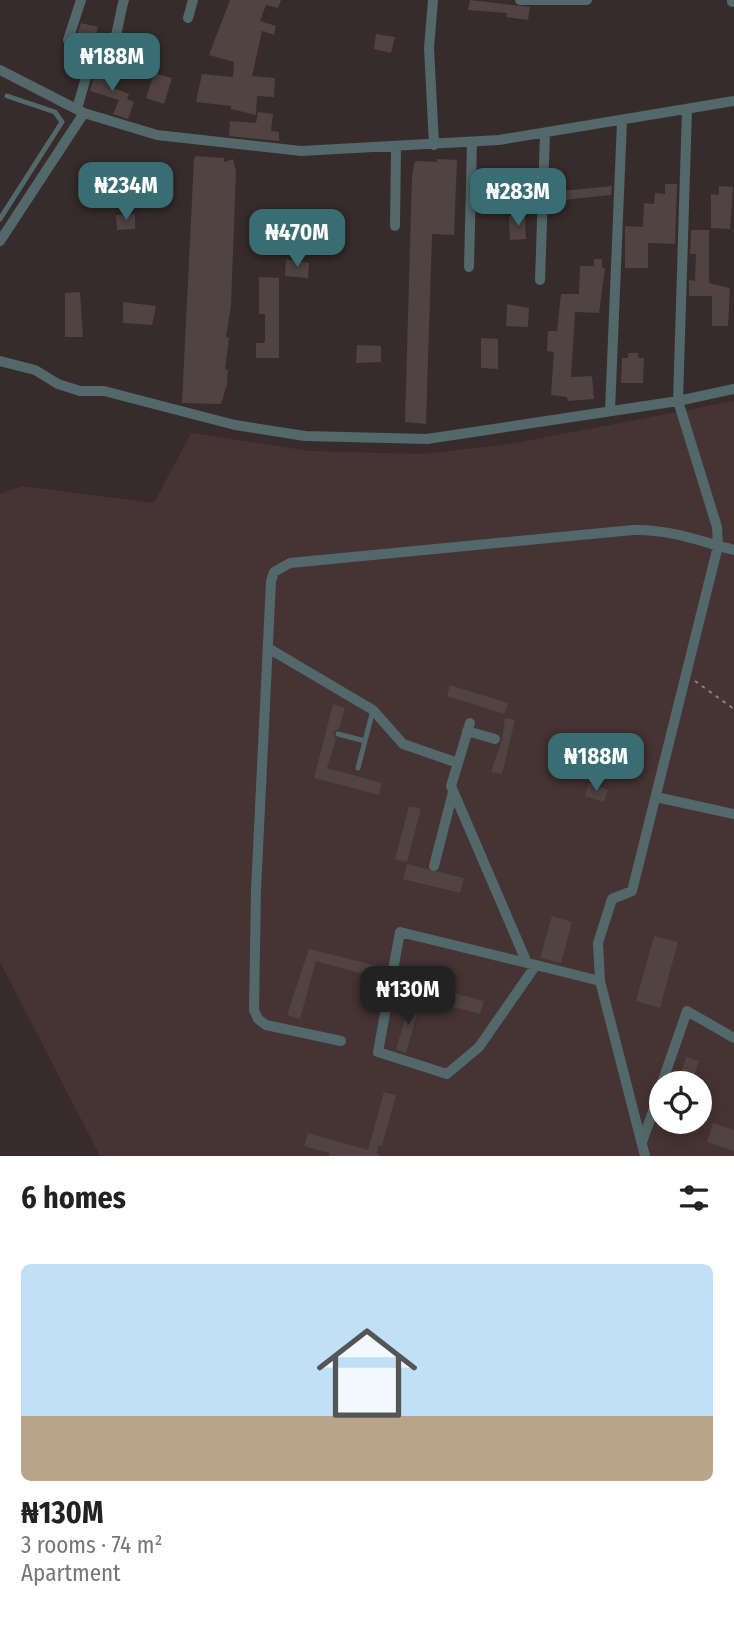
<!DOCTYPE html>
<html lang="en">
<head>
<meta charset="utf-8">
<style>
	body { margin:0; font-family:"Fira Sans Condensed",sans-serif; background:#f2f2f2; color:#222; height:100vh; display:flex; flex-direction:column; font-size:26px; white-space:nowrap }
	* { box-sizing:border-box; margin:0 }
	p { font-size:23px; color:#767676 }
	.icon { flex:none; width:38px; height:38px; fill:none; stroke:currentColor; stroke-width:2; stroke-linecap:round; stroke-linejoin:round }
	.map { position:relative; height:1156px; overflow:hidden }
	.panel { display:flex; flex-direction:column; background:#fff; flex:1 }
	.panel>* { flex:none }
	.buttons { position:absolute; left:649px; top:1071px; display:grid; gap:14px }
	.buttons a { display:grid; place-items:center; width:63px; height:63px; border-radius:50%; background:#fff; box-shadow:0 4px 18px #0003; font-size:35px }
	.price { position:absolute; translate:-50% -60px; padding:0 16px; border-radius:14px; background:#386e73; color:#fff; font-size:23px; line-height:46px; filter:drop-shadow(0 2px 4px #0008) }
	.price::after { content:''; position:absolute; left:50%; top:42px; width:21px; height:16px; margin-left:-10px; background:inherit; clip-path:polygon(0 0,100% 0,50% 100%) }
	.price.on { background:#222; color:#fff }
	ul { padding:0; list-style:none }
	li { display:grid; align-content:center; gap:14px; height:371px; padding:0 21px }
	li+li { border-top:2px solid #e0e0e0 }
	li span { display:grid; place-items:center; height:217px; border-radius:10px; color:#555 }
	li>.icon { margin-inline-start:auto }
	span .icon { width:126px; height:126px; fill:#fffc; stroke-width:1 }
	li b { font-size:30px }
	h2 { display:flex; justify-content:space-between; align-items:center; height:84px; padding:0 21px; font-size:30px }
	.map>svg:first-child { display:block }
</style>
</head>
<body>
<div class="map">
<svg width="734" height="1156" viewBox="0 0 734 1156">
	<rect width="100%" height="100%" fill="#382b2b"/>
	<!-- built -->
	<path fill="#463333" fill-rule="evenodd" d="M734 401V1156H100L0 962V494L22 486 154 503 191 433 310 451 423 454 510 444ZM662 1083H700V1122H662Z"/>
	<!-- building -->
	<path fill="#504342" d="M230 0H281L278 8 266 5 260 21 276 26 274 35 262 31 252 76 275 78 274 97 257 96 256 115 231 109V106L196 102 202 74 233 77 234 62 209 55Z
		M470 0 530 7 528 20 506 17 507 13 468 10Z
		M81 23 98 27 94 42 76 38Z
		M376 34 395 37 391 53 374 49Z
		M96 69 115 74 111 87 129 94 127 99 134 102 128 119 113 114 119 100 90 91Z
		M154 73 172 78 164 104 146 98Z
		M258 112 273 114 271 131 279 132V141L229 136 230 121 256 123Z
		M196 156 224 158V162L233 159 236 171 231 306 226 337 229 338 225 369 228 370 227 384 221 404 182 403 194 159Z
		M437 159 457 160 454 235 432 234 426 424 416 423 405 422 412 175 415 161 437 162Z
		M487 184H508V213L487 214Z
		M665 184H677L675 244 648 243V268H625V226L643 227 644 203 654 204 655 193 665 194Z
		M612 186 611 195 553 201 552 192Z
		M719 186 733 187 730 229 711 228V194L719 195Z
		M135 214V229L117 230 116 215Z
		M525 215 526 239 510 240 509 216Z
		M691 230H709V283L730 288 728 326H712V296H689V280L695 281 696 254H690Z
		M286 259 309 263 308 278 285 276Z
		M594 259H602V268H605L599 313 575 312 571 377 592 376 594 399 568 401 567 397 551 395 554 352 547 351 548 331H557L561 294H579L580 266H594Z
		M259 277 279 278V358H256V343H264L265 340V314H259Z
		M80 292 83 337H65V293Z
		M123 302 156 306 152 325 123 323Z
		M507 304 529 308 528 327 506 326Z
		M481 338 498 339V369L481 368Z
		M357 345 381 346V362L356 363Z
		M628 353H638V358H644L643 383H621L622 358H628Z
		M450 685 508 703 504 714 447 696Z
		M333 704 345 708 339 729 333 732 336 739 327 768 382 783 379 795 314 778Z
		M505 718 515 720 502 774 491 772 502 740Z
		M589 783 608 790 604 802 585 796Z
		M409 806 421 809 407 862 395 859Z
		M407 864 464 878 460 893 403 879Z
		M552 916 572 922 561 963 540 958Z
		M654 936 678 942 660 1008 636 1001Z
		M309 949 377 966 374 977 316 961 300 1019 287 1015Z
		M426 986 484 1001 480 1014 423 999Z
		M410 1000 420 1003 406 1053 396 1050Z
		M686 1057 699 1061 692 1083H678Z
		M384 1092 396 1095 382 1146 378 1145 377 1153 380 1156H329V1153L304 1146 308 1133 368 1150Z
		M713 1123 734 1130V1151L707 1142Z"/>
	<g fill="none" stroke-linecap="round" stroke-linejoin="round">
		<!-- path -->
		<path stroke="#8d8181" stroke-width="2" stroke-dasharray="3.5 5" stroke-linecap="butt" d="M695 681 734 709"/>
		<!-- service -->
		<path stroke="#52686a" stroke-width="5" d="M0 219 62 122 55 112 7 96
			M338 734 365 741
			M358 768 373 710"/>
		<!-- minor -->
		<path stroke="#52686a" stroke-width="10" d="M433 0 429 48 434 145
			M520 0H587
			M732 2V0
			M188 18 193 0
			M68 40 81 0
			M0 70 84 113 157 135 301 151 499 140 734 101
			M77 109 90 63C120 56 116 24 124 0
			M395 226 396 147
			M0 241 84 113
			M469 267 472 142
			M540 280 545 133
			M0 361 35 370 58 384 80 391H104L235 425 305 436 427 439 678 401 734 389
			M610 411 622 121
			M268 648 373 710 403 744 458 763 451 786 527 963
			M467 731 495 739
			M458 763 470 723
			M656 797 734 814
			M434 866 453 792
			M536 965 479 1047 447 1074 378 1052 400 932 527 963 536 965 600 981
			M341 1041 266 1025 258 1019 254 1010 256 890 271 581 274 572 290 563 633 530C670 529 699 541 734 550
			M662 1083 687 1011 734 1038
			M642 1142 662 1086
			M645 1156 600 981 598 943 612 899 632 891 718 546 717 527 678 401 687 109"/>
	</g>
</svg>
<div class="buttons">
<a><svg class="icon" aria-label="locate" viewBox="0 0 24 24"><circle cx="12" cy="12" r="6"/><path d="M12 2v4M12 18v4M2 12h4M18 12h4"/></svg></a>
</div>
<b class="price" style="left:112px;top:93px">₦188M</b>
<b class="price" style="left:126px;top:222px">₦234M</b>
<b class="price" style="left:518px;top:228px">₦283M</b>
<b class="price" style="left:297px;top:269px">₦470M</b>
<b class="price" style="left:596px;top:793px">₦188M</b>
<b class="price on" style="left:408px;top:1026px">₦130M</b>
</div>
<section class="panel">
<h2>6 homes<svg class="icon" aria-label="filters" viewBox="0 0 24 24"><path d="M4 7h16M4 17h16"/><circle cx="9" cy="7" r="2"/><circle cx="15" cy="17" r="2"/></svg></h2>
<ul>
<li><span style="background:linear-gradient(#bfe0f5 70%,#b9a48a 0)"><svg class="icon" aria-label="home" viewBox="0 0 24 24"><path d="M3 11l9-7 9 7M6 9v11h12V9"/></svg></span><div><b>₦130M</b><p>3 rooms · 74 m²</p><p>Apartment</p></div></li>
</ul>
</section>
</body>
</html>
